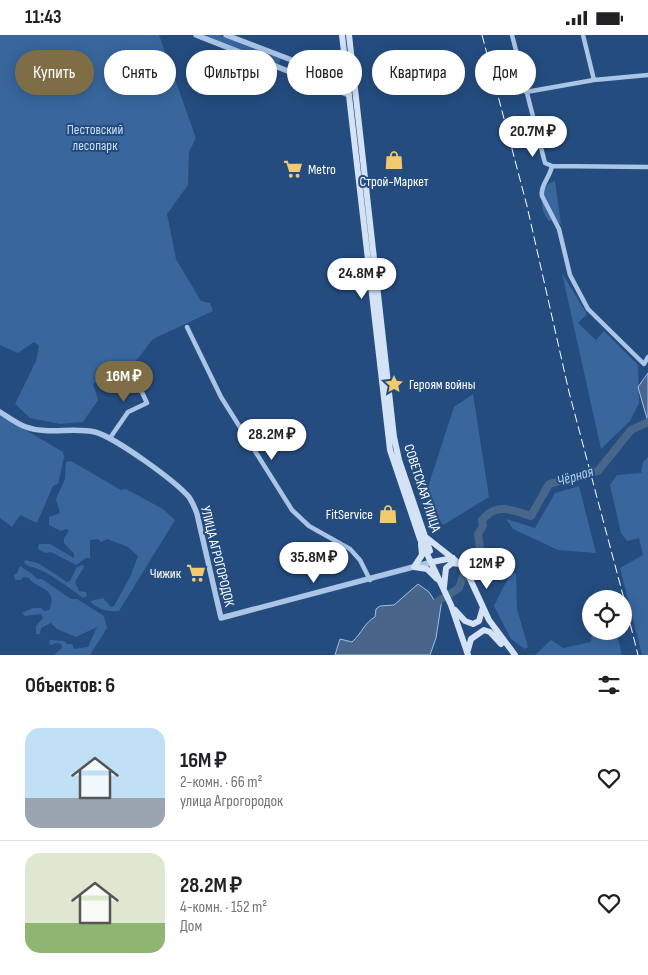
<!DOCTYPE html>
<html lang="ru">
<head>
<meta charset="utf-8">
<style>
	body { margin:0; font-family:"Sofia Sans Condensed",sans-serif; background:#f2f2f2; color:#202124; height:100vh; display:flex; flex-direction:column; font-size:19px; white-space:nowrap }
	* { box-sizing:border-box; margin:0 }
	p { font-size:16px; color:#757577 }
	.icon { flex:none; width:28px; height:28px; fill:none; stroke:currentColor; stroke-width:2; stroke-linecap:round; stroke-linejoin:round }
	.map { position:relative; height:620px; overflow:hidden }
	.panel { display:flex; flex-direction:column; background:#fff; flex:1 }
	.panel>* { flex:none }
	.banner { position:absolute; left:15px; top:15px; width:619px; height:45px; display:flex; gap:10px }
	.buttons { position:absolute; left:582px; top:555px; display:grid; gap:10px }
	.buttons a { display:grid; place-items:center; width:50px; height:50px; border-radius:50%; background:#fff; box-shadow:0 2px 12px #0003; font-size:25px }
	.price { position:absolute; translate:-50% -42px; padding:0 11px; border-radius:18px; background:#fff; color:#222; font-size:16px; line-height:32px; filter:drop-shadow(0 1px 2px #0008) }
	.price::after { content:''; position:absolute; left:50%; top:30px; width:15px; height:11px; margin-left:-8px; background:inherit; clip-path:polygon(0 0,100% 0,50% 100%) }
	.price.on { background:#7e6d45; color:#fff }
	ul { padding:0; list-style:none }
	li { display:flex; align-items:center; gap:15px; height:125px; padding:0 25px }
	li+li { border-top:1px solid #e0e0e0 }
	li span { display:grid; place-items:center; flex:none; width:140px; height:100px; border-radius:15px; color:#555 }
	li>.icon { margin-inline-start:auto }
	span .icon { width:60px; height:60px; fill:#fffc; stroke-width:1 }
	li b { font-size:21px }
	h2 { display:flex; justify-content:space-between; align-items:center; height:60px; padding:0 25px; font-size:21px }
	.chip { padding:0 18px; border-radius:22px; background:#fff; box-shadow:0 2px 12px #0003; font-size:18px; line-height:45px }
	.chip.on { background:#7e6d45; color:#fff }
	.status { display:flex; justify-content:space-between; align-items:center; height:35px; padding:0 25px; background:#fff; direction:ltr }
	.status svg { height:14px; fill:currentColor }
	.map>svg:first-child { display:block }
</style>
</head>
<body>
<div class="status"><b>11:43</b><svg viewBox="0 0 49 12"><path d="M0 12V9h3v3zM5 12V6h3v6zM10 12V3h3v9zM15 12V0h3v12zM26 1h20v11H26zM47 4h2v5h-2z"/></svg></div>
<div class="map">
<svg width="648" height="620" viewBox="0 0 648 620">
	<rect width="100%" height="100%" fill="#244c7f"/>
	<!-- green -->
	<path fill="#38669d" d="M0 0H159L196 103 189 117 188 150 167 179 176 224 201 266 210 268 213 276 153 304 132 331 131 328 121 331 93 349 98 365 83 387 60 389 30 383 15 369 36 326 39 311 34 307 18 318 0 310Z
		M207 0H219L281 24 278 30 206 3Z
		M297 29 334 42 344 39 346 56 293 36 292 30Z
		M555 146 561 189 553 185 549 186C539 176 538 150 555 146Z
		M562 238 587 279 578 288 596 305 604 296 638 330 639 368 630 386 601 414Z
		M473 359 489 462 443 490 425 461 454 372Z
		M0 380 63 417 64 422 58 449 53 451 37 488 20 480 12 492 0 483Z
		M648 422V620H642L620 533 643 520 639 503 627 506 621 498 610 450 617 440 641 438 643 427Z
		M71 426 121 455 126 454 163 474 175 485 119 576C108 577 98 575 90 566L103 563 111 572 114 571 130 542 138 521 128 512 107 504 101 507 98 504 90 505V523H86L76 530 51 517 45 518 38 514 39 509H50L74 523V519L64 508V503L69 496 66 494 61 496 49 490V482L60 478 56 464 65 444 66 427Z
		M579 451 596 518 558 515 513 494 506 484 535 493 555 458Z
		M25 525 38 528 67 547 70 546 77 532 83 530 84 532 75 547 79 556 86 557 87 561 83 563C73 555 50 539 38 534 33 532 29 532 24 528Z
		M20 531C25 535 33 538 37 544H42L71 564H77L104 581 107 593 90 620H54L62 613 61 609 55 608 52 610 49 609 50 605 64 606 67 609H72L74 614 88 612 97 592 76 602 57 594 51 588 41 593 40 599H36V591L43 583 41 579 25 581 22 578 33 573H41L44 576 49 575C59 552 37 555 29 543L23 542 21 545H15L14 540 17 538Z
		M516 538 517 574 528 612 525 614 511 604 494 571 510 539Z
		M592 596H616L622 620H535L551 605 563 613 591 607Z"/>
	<!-- water -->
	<path fill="#48658a" stroke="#9ec0e7" d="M648 338V387L638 352Z
		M418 549 429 557 434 565 442 564 436 603 430 620H335L340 604 352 607C362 598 365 587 375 582L376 574 380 571 394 570Z"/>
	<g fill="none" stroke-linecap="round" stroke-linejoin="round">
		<!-- river -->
		<path stroke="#48658a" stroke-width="8" d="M434 569 459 553 463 541 480 532 482 529 478 499 483 491 482 485C497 467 511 475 531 481L549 449 598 436 631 395 648 387"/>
		<!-- minor -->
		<path stroke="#aac5e6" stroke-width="4.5" d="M512 0 545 128 552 131 648 132
			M594 45 648 40
			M526 57 594 45 583 0
			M552 131C550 142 540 151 542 161L559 194 570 240 588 274 644 329 648 322
			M187 292 221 362 292 475 309 491 350 514 360 525 370 545
			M110 403 128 377 147 368 131 334"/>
		<!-- tertiary -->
		<path stroke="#aac5e6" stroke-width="5.5" d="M196 0 349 60
			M226 0 331 40 340 38 346 32
			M0 377C8 382 17 389 26 392 48 400 73 392 95 397 116 403 174 445 189 462 193 468 195 473 197 479L221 583 432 527"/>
		<!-- secondary -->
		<path stroke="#d3e2f5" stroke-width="6" d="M342 0 390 415 420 504 451 570 468 620
			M349 0 394 402 399 425 430 516
			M427 503 465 533 489 585 515 620
			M421 509 422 520 414 532 427 534 437 544
			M432 527 453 523
			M444 552 446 533 452 528 459 529
			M455 575 465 586 473 589 479 586 483 572
			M468 615 471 604 484 595 490 597 501 609"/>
		<!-- rail -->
		<path stroke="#fff" stroke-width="1" stroke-dasharray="9 4" stroke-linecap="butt" d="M482 0 527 171 569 357 624 564
			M624 564 638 620"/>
	</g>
	<!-- icons -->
	<defs>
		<g id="shop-bare" transform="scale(1.5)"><path d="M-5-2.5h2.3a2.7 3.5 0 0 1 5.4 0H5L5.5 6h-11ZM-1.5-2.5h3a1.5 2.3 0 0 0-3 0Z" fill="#f0ca6d" stroke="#244c7f" stroke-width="2.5" paint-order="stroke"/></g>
		<g id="supermarket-bare" transform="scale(1.5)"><path d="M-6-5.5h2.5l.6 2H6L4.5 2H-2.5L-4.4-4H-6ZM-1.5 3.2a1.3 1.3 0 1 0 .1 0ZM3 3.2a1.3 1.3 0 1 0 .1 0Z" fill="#f0ca6d" stroke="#244c7f" stroke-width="2.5" paint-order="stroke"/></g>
		<g id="sight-bare" transform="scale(1.5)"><path d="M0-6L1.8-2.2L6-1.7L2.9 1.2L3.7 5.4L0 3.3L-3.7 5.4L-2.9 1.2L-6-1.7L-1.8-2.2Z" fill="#f0ca6d" stroke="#244c7f" stroke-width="2.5" paint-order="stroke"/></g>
	</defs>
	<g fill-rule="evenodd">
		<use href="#shop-bare" x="394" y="125"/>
		<use href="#supermarket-bare" x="293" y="134"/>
		<use href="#sight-bare" x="394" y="349"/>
		<use href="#shop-bare" x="388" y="479"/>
		<use href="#supermarket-bare" x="196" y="538"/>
	</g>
	<g text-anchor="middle" stroke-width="4" stroke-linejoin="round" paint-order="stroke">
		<!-- park labels -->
		<g font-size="14" fill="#cddff5" stroke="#244c7f">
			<text x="95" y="99">Пестовский<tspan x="95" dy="16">лесопарк</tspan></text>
		</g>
		<!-- poi labels -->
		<g font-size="14" fill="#fff" stroke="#244c7f" text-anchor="start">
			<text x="308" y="139">Metro</text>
			<text x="394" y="151" text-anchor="middle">Строй-Маркет</text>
			<text x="409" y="354">Героям войны</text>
			<text x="373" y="484" text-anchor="end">FitService</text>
			<text x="181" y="543" text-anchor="end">Чижик</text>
		</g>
		<!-- street labels -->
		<g font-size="14" fill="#fff" stroke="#244c7f">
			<text transform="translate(423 453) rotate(72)" y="5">СОВЕТСКАЯ УЛИЦА</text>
			<text transform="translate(218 521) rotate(76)" y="5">УЛИЦА АГРОГОРОДОК</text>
		</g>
		<!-- water labels -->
		<g font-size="15" font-style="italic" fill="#b5cfee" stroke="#244c7f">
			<text transform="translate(575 441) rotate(-17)" y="5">Чёрная</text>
		</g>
	</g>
</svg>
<div class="buttons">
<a><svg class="icon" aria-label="locate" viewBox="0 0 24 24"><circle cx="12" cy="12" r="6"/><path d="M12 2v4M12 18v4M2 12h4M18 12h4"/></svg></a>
</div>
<b class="price" style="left:533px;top:123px">20.7M ₽</b>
<b class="price" style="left:362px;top:265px">24.8M ₽</b>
<b class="price on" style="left:124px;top:368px">16M ₽</b>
<b class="price" style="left:272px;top:426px">28.2M ₽</b>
<b class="price" style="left:314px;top:549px">35.8M ₽</b>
<b class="price" style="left:487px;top:555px">12M ₽</b>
<div class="banner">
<a class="chip on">Купить</a>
<a class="chip">Снять</a>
<a class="chip">Фильтры</a>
<a class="chip">Новое</a>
<a class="chip">Квартира</a>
<a class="chip">Дом</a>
</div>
</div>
<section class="panel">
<h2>Объектов: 6<svg class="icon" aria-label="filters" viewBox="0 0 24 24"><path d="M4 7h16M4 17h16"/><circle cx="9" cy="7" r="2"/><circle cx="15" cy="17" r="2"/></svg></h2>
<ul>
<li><span style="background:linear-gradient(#bfe0f5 70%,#9aa5b1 0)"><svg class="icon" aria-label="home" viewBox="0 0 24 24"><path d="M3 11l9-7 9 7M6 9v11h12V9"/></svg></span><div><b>16M ₽</b><p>2-комн. · 66 m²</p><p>улица Агрогородок</p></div><svg class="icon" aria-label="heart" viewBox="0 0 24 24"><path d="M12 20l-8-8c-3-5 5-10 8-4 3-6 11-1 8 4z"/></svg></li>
<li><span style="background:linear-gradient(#dfe7d0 70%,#8fb573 0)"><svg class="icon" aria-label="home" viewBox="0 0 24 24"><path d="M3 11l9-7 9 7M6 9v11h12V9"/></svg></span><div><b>28.2M ₽</b><p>4-комн. · 152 m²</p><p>Дом</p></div><svg class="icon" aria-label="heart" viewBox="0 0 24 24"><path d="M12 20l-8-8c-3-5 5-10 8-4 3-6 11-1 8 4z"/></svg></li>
</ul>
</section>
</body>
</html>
